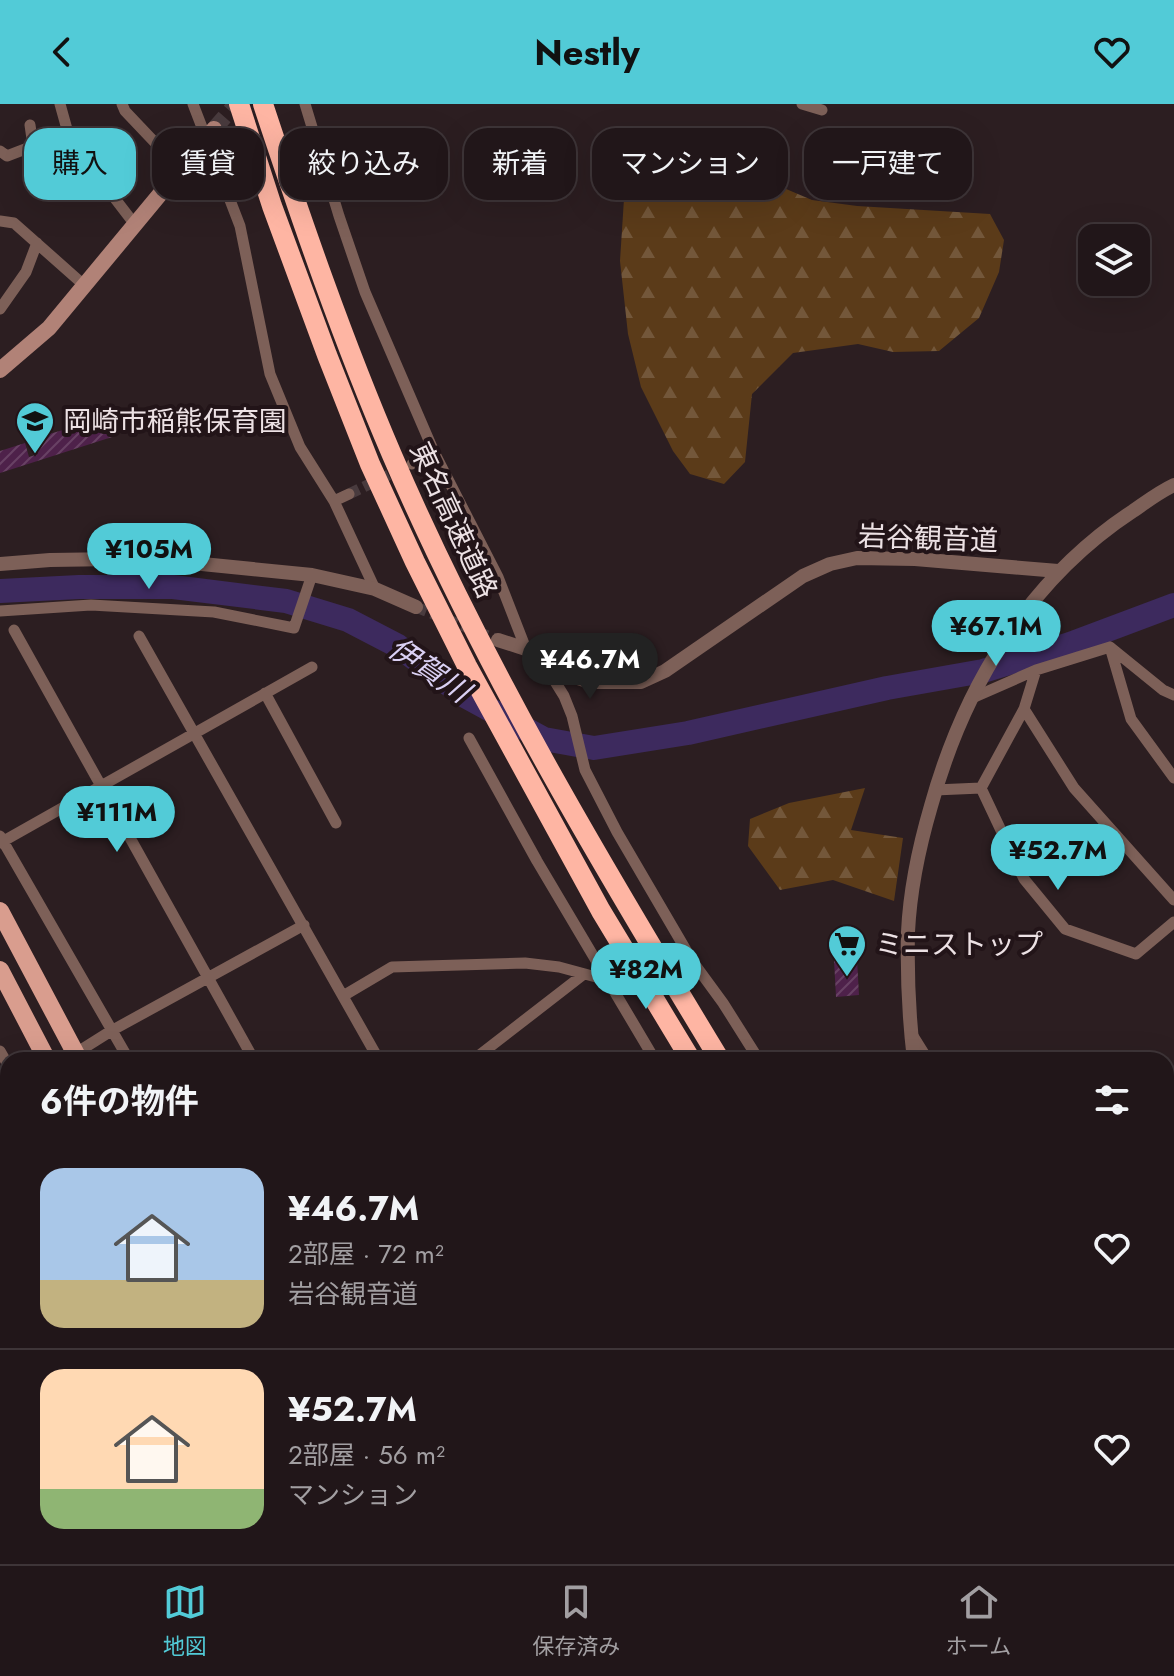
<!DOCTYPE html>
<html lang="ja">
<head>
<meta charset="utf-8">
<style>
	body { margin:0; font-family:Jost,"Noto Sans JP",sans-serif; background:#291f22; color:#f1f3f6; height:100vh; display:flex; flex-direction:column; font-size:30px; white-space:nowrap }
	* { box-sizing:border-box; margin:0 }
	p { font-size:26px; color:#a29fa2 }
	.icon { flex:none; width:44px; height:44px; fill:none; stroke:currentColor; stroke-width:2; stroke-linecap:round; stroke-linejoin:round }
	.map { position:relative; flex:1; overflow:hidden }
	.sheet { position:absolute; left:0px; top:948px; width:1174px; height:512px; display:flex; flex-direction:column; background:#211619; border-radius:24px 24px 0 0; box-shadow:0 8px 32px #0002,0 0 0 2px #3e3538 }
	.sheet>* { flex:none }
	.banner { position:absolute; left:24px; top:24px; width:1126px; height:72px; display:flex; gap:16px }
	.tools { position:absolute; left:1078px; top:120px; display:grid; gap:16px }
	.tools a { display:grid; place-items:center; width:72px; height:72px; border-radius:16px; background:#211619; box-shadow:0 8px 32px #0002,0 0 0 2px #3e3538; font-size:40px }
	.price { position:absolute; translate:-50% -68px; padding:0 18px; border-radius:28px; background:#52cbd7; color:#111; font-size:26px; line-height:52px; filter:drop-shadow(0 2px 4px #0008) }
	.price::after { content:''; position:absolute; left:50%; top:48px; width:24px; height:18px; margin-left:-12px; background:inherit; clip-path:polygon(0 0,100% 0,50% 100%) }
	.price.current { background:#222; color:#fff }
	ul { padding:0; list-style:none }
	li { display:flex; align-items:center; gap:24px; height:200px; padding:0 40px }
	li+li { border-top:2px solid #3e3538 }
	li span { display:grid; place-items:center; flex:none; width:224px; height:160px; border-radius:24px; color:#555 }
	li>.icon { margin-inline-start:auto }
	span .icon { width:96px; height:96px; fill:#fffc; stroke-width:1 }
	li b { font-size:34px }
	h2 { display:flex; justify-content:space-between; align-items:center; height:96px; padding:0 40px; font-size:34px }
	.pill { padding:0 28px; border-radius:24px; background:#211619; box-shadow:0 8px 32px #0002,0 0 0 2px #3e3538; font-size:28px; line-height:72px }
	.pill.current { background:#52cbd7; color:#111 }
	header { display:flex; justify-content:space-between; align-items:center; height:104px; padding:0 40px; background:#52cbd7; color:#111; font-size:36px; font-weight:700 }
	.menu { display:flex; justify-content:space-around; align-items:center; height:112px; border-top:2px solid #3e3538; background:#211619; font-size:22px; color:#a29fa2 }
	.menu a { display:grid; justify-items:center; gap:4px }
	.menu .current { color:#52cbd7 }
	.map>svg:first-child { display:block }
</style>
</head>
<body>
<header><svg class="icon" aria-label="back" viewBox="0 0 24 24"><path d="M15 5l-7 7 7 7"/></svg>Nestly<svg class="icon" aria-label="heart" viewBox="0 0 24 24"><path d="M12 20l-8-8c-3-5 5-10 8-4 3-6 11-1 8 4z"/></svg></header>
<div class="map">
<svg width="1174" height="1460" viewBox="0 0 1174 1460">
	<defs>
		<pattern id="forest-firs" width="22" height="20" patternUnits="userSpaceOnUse" patternTransform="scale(2)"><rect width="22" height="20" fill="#5b3b19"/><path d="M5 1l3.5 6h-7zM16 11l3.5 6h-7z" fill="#73573a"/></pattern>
		<pattern id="water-waves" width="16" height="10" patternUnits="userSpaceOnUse" patternTransform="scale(2)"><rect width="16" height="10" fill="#3d2a5e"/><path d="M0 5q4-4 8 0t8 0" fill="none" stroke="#594975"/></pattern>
		<pattern id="building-hatch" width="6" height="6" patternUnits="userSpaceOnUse" patternTransform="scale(2)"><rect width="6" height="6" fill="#4e214a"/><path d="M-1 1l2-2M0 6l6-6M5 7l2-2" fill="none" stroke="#684164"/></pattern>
	</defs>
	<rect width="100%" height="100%" fill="#2c1e21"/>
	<!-- forest -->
	<path fill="url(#forest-firs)" d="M693 52 760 74 812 96 857 102 990 110 1004 136 999 168 979 214 939 247 893 248 858 240 793 249 752 290 745 358 724 380 690 370 673 347 641 283 628 230 620 157 624 95 648 66Z
		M865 684 851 726 903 734 894 797 833 776 780 786 748 742 750 715 789 699Z"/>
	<!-- water -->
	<path fill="url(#water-waves)" d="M986 1452H1056L1012 1460H953Z"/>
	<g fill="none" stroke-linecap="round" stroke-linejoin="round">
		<!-- river -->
		<path stroke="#3d2a5e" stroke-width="24" d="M0 487 79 483H173L286 497 348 516 398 542 463 591 544 635 594 644 688 629 887 584 983 567 1070 540 1174 501
			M0 1357 8 1366
			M788 1452 809 1460"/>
	</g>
	<!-- building -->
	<path fill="url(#building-hatch)" d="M92 309 93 314 105 311 112 333 0 369V347L25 339 29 353 38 350 33 335 66 325 63 318Z
		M857 855 859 891 836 893 834 856Z"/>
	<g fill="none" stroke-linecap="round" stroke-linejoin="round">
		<!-- minor-tunnel -->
		<path stroke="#493b3e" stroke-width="11" stroke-dasharray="11 5.5" stroke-linecap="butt" d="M349 390 403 364
			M416 503 498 536"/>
		<!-- secondary-tunnel -->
		<path stroke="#493b3e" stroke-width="16" stroke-dasharray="16 8" stroke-linecap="butt" d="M214 25 236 0"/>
		<!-- minor -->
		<path stroke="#7d6058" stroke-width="11" d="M60 0 70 36 136 122
			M122 0 125 7 181 66
			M193 0 240 122 270 270 300 343 334 397 375 485
			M305 0 339 112 365 188 434 348 498 473 526 545
			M802 0 822 6
			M0 47 7 52 33 42 30 21
			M0 117 14 119 85 182
			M0 205 26 168 37 139
			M412 360 434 348
			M334 397 349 390
			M0 507 91 501 214 508 294 524 312 471
			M14 526 254 956
			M139 532 379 956
			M1110 543 1131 615 1174 674
			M546 563 564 592 572 612 585 666 617 728 693 858 723 899 759 956
			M265 589 336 719
			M970 595 1036 566 1110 543 1163 586 1174 591
			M1024 605 1074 684 1174 796
			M469 634 537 757 655 956
			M981 684 1024 775 1065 825 1136 850 1174 818
			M981 684 1024 605 1036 566
			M935 686 981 684
			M0 732 129 956
			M0 739 312 563
			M343 892 392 863 525 859 559 863 607 876
			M913 932 928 956
			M0 947 8 961
			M65 956 111 927 304 821
			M473 956 584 870
			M0 994 8 990
			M1166 1053 1174 1051
			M0 1163 8 1173
			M0 1267 8 1262
			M0 1331 8 1340
			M1166 1332H1174
			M0 1370 8 1379
			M78 1452 98 1460
			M461 1452 468 1460
			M581 1452 587 1460
			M756 1452 779 1460
			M1115 1452 1120 1460
			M1134 1452 1174 1458
			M129 1460 145 1452
			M1040 1460 1084 1452"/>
		<!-- tertiary -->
		<path stroke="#7d6058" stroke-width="14" d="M0 460 50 456 116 455 182 458 312 471 375 485 416 503
			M498 536 526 545 546 563 590 578H641L665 567 803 472 830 460 857 454 915 455 1058 467
			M914 956C909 914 907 870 908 828 910 786 919 743 931 702 964 583 1028 476 1133 407 1146 398 1159 388 1174 381
			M725 1460 730 1452"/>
		<!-- secondary -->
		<path stroke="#b18277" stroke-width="16" d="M0 266 49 224 214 25"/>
		<!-- primary -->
		<path stroke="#d99d8e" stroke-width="18" d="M0 807 79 956
			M0 866 47 956
			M305 1452 310 1460
			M334 1452 339 1460"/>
		<!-- motorway -->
		<path stroke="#feb5a3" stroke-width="20" d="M239 0 272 102 327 251 370 360 415 458 467 562 601 807 691 956
			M263 0C302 118 343 237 392 351 483 562 601 760 720 956"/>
		<!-- motorway-bridge -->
		<path stroke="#feb5a3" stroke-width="20" d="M1034 1452 1040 1460
			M1064 1452 1070 1460"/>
	</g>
	<!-- icons -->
	<defs>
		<g id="school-pin" transform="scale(2)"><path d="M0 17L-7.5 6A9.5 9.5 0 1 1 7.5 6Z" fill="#52cbd7" stroke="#221418"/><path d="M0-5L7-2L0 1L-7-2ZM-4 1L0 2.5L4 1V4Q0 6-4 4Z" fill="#111"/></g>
		<g id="supermarket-pin" transform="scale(2)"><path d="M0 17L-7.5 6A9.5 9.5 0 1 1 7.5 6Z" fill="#52cbd7" stroke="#221418"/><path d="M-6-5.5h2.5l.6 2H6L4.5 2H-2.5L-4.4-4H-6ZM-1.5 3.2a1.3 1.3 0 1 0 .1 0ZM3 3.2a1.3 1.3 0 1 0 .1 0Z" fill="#111"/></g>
	</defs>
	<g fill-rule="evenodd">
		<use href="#school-pin" x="35" y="317"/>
		<use href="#supermarket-pin" x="847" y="840"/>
	</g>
	<g text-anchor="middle" stroke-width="8" stroke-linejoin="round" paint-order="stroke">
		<!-- poi labels -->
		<g font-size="28" fill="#ece1e4" stroke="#221418" text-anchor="start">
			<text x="63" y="327">岡崎市稲熊保育園</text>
			<text x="875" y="850">ミニストップ</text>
		</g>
		<!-- street labels -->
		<g font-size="28" fill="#ece1e4" stroke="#221418">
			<text transform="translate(454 416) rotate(65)" y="10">東名高速道路</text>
			<text transform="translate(928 434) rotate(2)" y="10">岩谷観音道</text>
		</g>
		<!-- water labels -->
		<g font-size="30" font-style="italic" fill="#dad0f3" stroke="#221418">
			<text transform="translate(429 566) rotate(34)" y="10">伊賀川</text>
		</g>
	</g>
</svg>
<div class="tools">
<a><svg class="icon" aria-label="layers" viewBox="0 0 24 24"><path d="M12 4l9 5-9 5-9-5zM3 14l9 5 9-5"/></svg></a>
</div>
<b class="price" style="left:149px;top:487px">¥105M</b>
<b class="price" style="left:996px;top:564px">¥67.1M</b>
<b class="price current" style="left:590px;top:597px">¥46.7M</b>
<b class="price" style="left:117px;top:750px">¥111M</b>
<b class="price" style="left:1058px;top:788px">¥52.7M</b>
<b class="price" style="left:646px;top:907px">¥82M</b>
<div class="banner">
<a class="pill current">購入</a>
<a class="pill">賃貸</a>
<a class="pill">絞り込み</a>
<a class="pill">新着</a>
<a class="pill">マンション</a>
<a class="pill">一戸建て</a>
</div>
<section class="sheet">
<h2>6件の物件<svg class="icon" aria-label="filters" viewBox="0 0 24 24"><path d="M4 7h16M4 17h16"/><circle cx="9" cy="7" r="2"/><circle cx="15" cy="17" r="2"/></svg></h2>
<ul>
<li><span style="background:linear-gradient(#a9c7e8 70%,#c2b280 0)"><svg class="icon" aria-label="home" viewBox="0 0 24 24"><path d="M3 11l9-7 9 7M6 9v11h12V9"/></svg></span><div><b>¥46.7M</b><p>2部屋 · 72 m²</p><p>岩谷観音道</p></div><svg class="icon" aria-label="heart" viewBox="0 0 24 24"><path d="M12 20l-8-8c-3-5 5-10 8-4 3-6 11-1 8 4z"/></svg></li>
<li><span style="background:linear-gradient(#ffd9b3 75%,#8fb573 0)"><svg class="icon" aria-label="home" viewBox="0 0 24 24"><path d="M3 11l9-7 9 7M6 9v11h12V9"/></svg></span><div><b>¥52.7M</b><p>2部屋 · 56 m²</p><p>マンション</p></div><svg class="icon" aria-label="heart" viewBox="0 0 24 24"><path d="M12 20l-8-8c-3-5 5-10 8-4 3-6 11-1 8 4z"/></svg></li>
</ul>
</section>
</div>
<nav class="menu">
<a class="current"><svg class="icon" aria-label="map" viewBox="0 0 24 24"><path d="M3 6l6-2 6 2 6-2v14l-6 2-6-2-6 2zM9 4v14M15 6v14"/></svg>地図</a>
<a><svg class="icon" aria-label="saved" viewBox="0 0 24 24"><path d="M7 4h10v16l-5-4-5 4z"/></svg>保存済み</a>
<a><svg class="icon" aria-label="home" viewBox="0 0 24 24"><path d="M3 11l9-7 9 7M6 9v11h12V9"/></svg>ホーム</a>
</nav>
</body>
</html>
